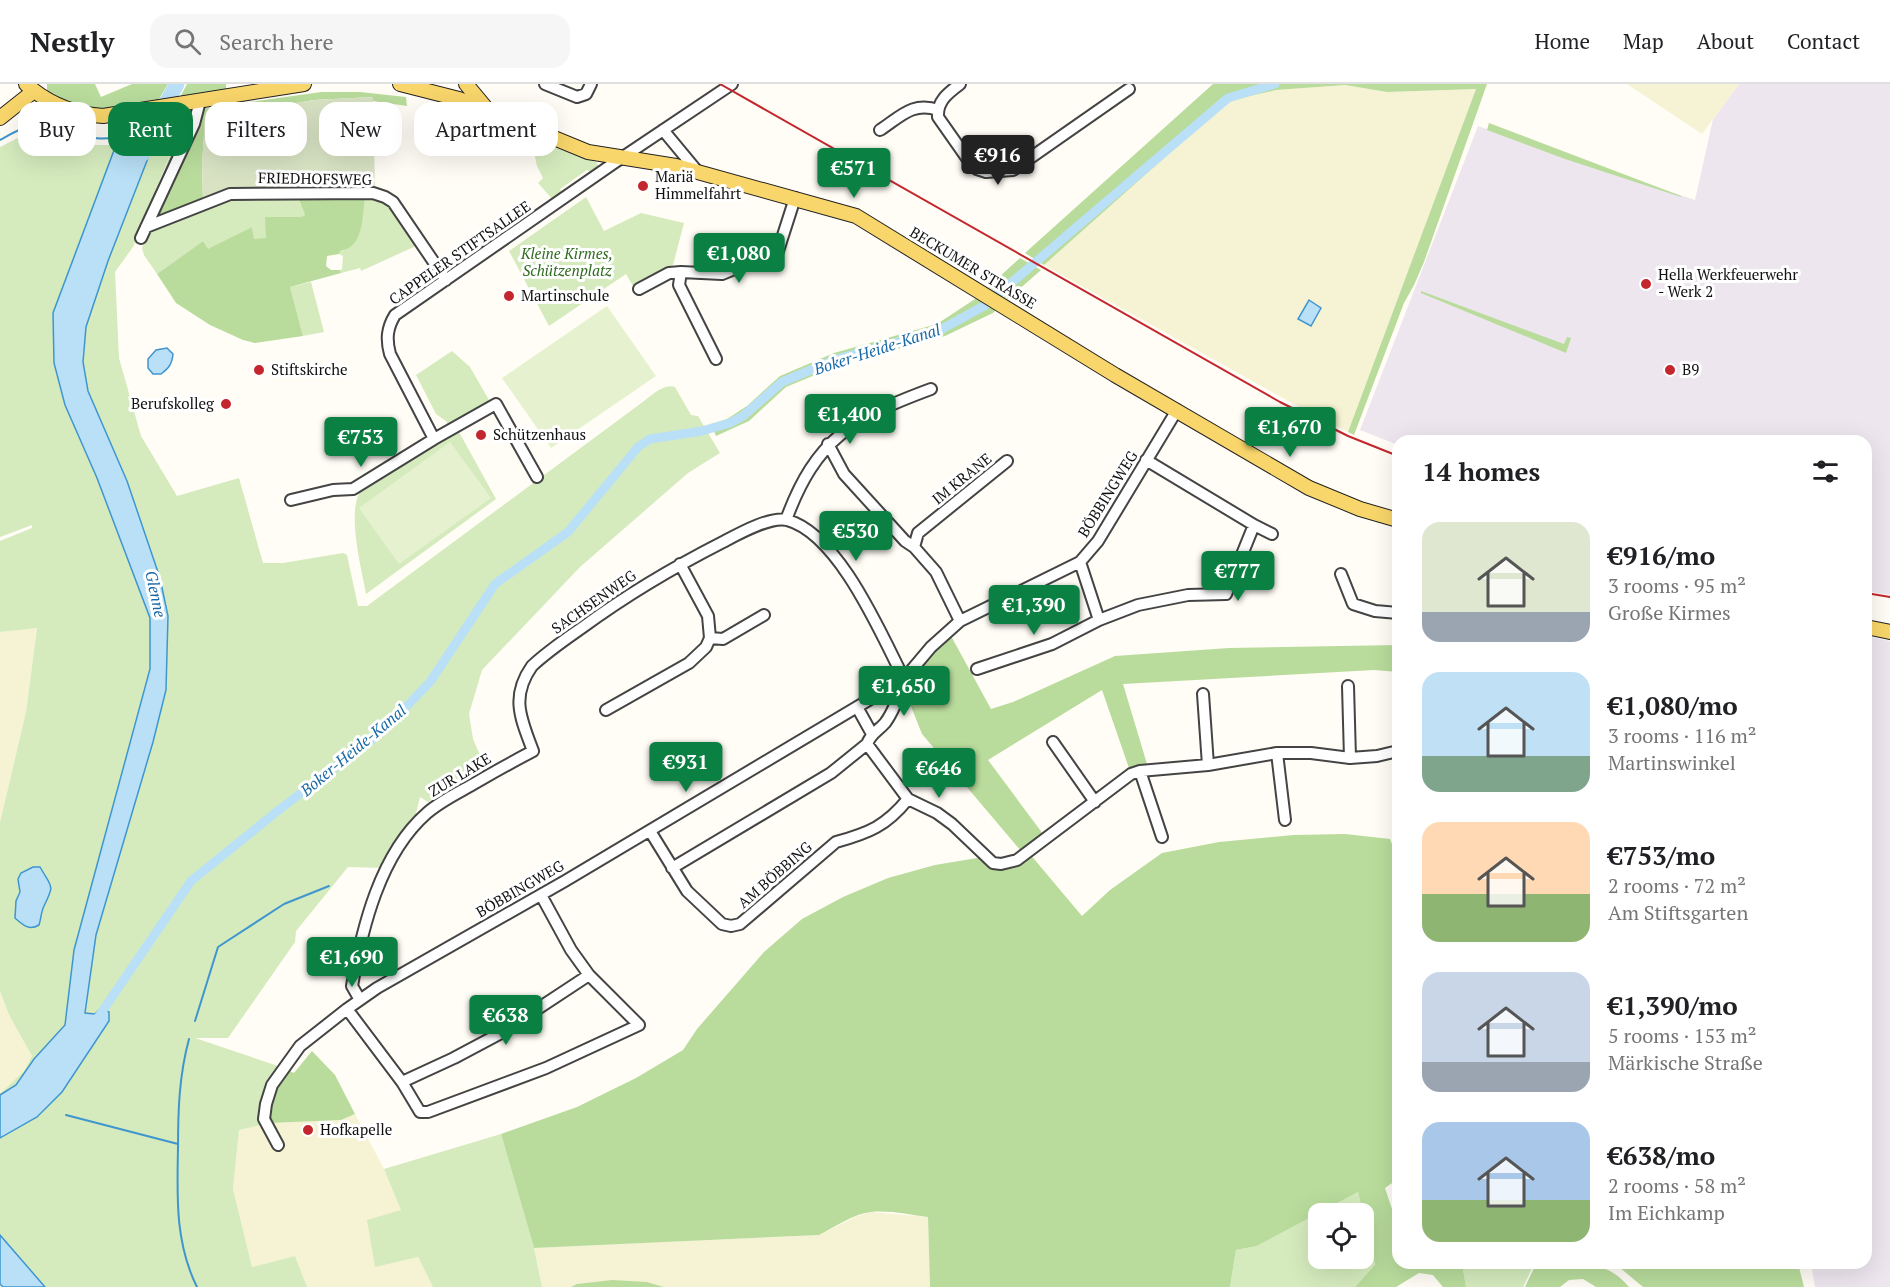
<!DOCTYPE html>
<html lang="en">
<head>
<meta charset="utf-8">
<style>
	body { margin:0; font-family:"PT Serif",serif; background:#f6f6f6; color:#202124; height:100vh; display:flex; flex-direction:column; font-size:22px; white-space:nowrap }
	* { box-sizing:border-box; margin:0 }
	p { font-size:20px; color:#757577 }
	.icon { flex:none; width:33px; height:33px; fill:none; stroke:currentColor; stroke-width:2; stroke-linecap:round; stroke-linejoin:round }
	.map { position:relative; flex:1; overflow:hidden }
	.side { position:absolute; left:1392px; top:351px; width:480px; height:834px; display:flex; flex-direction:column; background:#fff; border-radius:18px; box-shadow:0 6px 24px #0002 }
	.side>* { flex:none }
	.top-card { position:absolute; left:18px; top:18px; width:570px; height:54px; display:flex; gap:12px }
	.buttons { position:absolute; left:1308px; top:1119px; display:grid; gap:12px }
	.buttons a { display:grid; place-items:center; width:66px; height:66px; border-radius:12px; background:#fff; box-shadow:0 6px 24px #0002; font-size:30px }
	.price { position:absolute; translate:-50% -51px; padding:0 14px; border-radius:6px; background:#0b8043; color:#fff; font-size:20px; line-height:39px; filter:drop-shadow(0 2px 3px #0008) }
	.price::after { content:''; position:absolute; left:50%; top:36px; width:18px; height:14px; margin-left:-9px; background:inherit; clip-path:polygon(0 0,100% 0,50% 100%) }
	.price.selected { background:#222; color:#fff }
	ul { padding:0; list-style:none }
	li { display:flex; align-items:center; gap:18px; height:150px; padding:0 30px }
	li span { display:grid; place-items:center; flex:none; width:168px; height:120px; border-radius:18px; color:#555 }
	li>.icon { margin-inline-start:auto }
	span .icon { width:72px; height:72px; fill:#fffc; stroke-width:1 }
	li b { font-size:26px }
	h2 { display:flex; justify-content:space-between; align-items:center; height:72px; padding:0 30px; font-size:26px }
	.pill { padding:0 21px; border-radius:18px; background:#fff; box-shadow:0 6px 24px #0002; font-size:21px; line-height:54px }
	.pill.selected { background:#0b8043; color:#fff }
	header { display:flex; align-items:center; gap:36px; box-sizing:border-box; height:84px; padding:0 30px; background:#fff; border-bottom:2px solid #e0e0e0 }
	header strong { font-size:28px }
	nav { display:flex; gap:33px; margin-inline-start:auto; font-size:21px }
	.search { width:420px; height:54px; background:#f6f6f6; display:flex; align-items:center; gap:15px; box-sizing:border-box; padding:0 21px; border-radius:18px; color:#757577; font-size:22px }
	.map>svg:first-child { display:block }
</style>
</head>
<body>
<header>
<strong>Nestly</strong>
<div class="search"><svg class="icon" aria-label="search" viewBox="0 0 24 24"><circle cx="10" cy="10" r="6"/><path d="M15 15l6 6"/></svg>Search here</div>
<nav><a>Home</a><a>Map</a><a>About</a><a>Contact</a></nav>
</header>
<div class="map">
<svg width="1890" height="1203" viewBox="0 0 1890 1203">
	<rect width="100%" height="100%" fill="#fffdf5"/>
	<!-- industrial -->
	<path fill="#eee6ef" d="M1739 0H1890V511L1866 507V357H1398V361L1360 346 1478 42 1695 116 1713 35Z
		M1866 552 1890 557V1203H1815L1811 1179H1866Z"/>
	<!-- farmland -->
	<path fill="#f6f3d4" d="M1627 0H1739L1702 50Z
		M1345 1 1387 8 1476 5 1348 348 1279 312 1044 181 1228 17 1276 6Z
		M37 543 26 628 0 738V548Z
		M0 907 9 931 34 975 16 1001 0 1011Z
		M355 1030 384 1085 402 1126 376 1182 418 1173 433 1203H307L295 1172 252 1183 233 1105 239 1046 270 1039 341 1036Z
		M870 1128 928 1133 930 1203H664L647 1198 577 1200 571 1203H542L534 1164 819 1151 855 1133Z"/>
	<!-- green -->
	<path fill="#d5ebbd" d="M179 28 183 38 133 163 115 188 119 274 141 352 177 412 239 394 263 479H283L343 469 347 471 358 522H367L640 320C650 313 663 299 675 303L691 331 698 332 720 369 688 389 580 483 482 586 469 630 473 655 486 685 440 710 428 718 420 713 414 737 385 784 348 783 296 847 295 858 228 954H195L284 984 275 1007 270 1039 239 1046 233 1105 252 1183 295 1172 307 1203H45L0 1151V1054L37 1033 95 930 85 929 96 851 153 658 166 606 168 532 160 494 127 397 88 307 83 278 86 243 108 177 165 31Z
		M26 50H50L70 57 92 61H116L73 177 80 280 160 554 73 935 0 1043V1010L24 987 32 972 9 931 0 907V738L26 628 37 544 0 548V457L32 444V441L0 453V63Z
		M536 57 596 78 598 81 596 88 593 90 587 86 560 105 564 111 554 117 538 99 543 94 537 82 534 68 530 67Z
		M298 113 305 131 301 133H266V154L254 156 252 143 208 166 203 157 157 190 144 171 142 164 149 147 230 115Z
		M586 113 604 147 641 129 684 139 673 181 633 202 626 190 549 242 509 167Z
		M365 114C392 114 403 142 416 162L361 187 360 184 341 189 340 186 342 185 343 172 339 170 340 167H343L358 152Z
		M311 198 324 248 303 252 290 203Z
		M452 267 470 283 489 316 487 320 448 341 446 337 436 330 416 291Z
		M459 348 496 415 366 510C362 485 344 422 364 402Z
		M501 1050 534 1164 542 1203H433L418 1173 375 1183 367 1136 401 1126 384 1085Z
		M1358 1108 1363 1129 1318 1130V1174H1364V1131L1375 1182 1355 1203H1230L1236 1166 1257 1162Z
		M1462 1179H1533V1182L1523 1203H1466Z"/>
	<!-- forest -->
	<path fill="#b9dc9c" d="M47 0H95L101 13 132 0H168L156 20C111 26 88 33 47 8Z
		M187 0H226V8L178 17Z
		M1213 0H1487L1424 178 1414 201 1404 219 1354 351 1348 348 1476 5 1387 8 1345 1 1276 6 1228 17 1044 181 1025 169Z
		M321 8H360L406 13 407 22 373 17V13L314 16 205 34 202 81 203 116 165 131 148 129 183 38 179 28Z
		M1489 39 1681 112V113L1565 75 1487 46Z
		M298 113 365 114C362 132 364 164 340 167L339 170 327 172 326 182 331 186H340L341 189 290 203 303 252 255 259 243 256 210 241 176 219 157 190 203 157 208 165 252 143 254 155 266 154 265 133H301L305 131Z
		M1020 174 1041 186 1008 215 988 203Z
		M1421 207 1564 260 1567 253 1571 254 1566 269 1421 209Z
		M978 213 997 225 993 229 945 252 839 281 786 303 749 337 716 352 711 340 727 335 747 322 780 292 834 269 937 240Z
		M951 552 991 625 1013 618 1115 572 1229 564 1398 561V588L1374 586 1123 600 1147 680 1129 684 1102 606 988 676 1043 750 1021 767 922 650 910 620 907 597Z
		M1345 750 1390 755 1398 776V1095L1385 1104 1398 1143V1179H1462L1466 1203H1443L1433 1191 1419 1189 1396 1203H1355L1375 1181 1358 1108 1257 1162 1236 1166 1230 1203H930L928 1133C910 1131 890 1126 871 1128 853 1130 835 1143 819 1151L534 1164 501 1050 577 1023 636 994 683 966 697 945 764 868 802 835 843 813 888 794 935 781 983 773 1002 781 1029 769 1082 832 1110 806 1162 769 1219 758 1293 751Z
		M312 967 335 991 355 1030 341 1036 270 1039 275 1007 284 984 294 989Z
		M1607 1179H1798L1804 1203H1643L1619 1183Z
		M1580 1180C1604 1183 1613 1185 1629 1203H1596L1583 1195 1569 1196 1560 1203H1525L1534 1184Z
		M612 1196 647 1198 664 1203H571L577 1200Z"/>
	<!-- cemetery -->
	<path fill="#d9e3c4" d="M373 13 375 104 330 102V105L203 116 202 81 205 34 314 16Z"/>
	<!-- pitch -->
	<path fill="#e6f2cf" d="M607 222 656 292 551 364 502 294Z
		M450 358 491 414 399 480 359 424Z"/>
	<!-- water -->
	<path fill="#b9e0f7" stroke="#3f96cf" stroke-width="1.5" d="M157 51 108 177 86 243 83 278 88 307 127 397 160 494 168 532 166 606 153 658 96 851 85 929 95 930 101 924 109 928V937L62 1008 37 1033 0 1054V1011L16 1001 34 975 65 941 74 866 150 585V534L97 394 65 321 54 279 53 229 116 61Z
		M1309 216 1321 224 1311 242 1298 235Z
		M167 264 173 270C172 280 169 284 161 290H153L148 284V275L156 266Z
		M33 783H40C52 804 55 800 44 822 41 828 41 835 39 841 29 847 23 841 15 834L16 817 20 808 18 795 21 789Z
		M0 1151 45 1203H3L0 1200Z"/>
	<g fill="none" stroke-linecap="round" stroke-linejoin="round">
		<!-- stream -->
		<path stroke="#3f96cf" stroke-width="2" d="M0 56C9 51 19 45 29 42 50 38 72 52 93 54 113 56 133 50 153 46
			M195 937 218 863 284 820 329 802
			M189 955C179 992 178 1027 178 1064 177 1112 175 1159 197 1203
			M66 1031 178 1060"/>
		<!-- canal -->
		<path stroke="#b9e0f7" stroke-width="9" d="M97 935 191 797 280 725 375 653 405 624 430 598 495 500 568 448 638 363 650 355 702 347 730 339 743 332 782 298 837 275 940 246 984 222 1228 14 1275 0"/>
		<!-- river -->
		<path stroke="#b9e0f7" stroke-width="15" d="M143 70 162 26 177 0"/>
		<!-- minor casing -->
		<g stroke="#444" stroke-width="14">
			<path id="minor" d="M545 0 577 13 586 10 591 0
				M960 0C948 9 937 17 938 33L971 80 977 85 986 88 1013 86 1129 5
				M663 46 697 87
				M880 46C900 33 913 17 938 26
				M146 143 230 110 373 109 385 113 393 118 446 196
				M141 154 194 40 200 17
				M639 205 669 189 681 188
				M716 275 679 201 681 188 722 190 778 167 795 114
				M828 360 844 390 905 457 914 463
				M537 393 496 320 434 355 390 270C386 255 387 244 395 231L614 79 732 0
				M291 416 333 406 353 405 434 355
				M786 436C816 354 853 334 931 305
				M1254 441 1272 450
				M1080 478 1099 536 1138 521 1188 511 1226 510 1254 441 1146 376
				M1341 490 1353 520 1375 527 1398 529
				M960 537 936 488 914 463 918 449 1007 377
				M710 554 723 555 764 531
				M977 585 1052 560 1099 536
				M904 595C900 609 894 627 885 639 878 647 871 649 867 660L908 715 937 729 952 740 993 779 1001 780 1017 776 1131 690 1140 687 1208 681 1277 669H1311L1350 674 1377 672 1398 667
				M1348 602 1350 674
				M1203 610 1208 681
				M857 623 872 650
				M606 626 689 579 706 563 710 554 708 532 680 480
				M1053 658 1095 718
				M1277 669 1285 736
				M1140 687 1162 753
				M650 747 687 807 722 840 731 842 740 840 836 758C869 749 886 742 908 715
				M672 784 831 689 867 660
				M360 916 352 902C362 844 380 770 427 729 442 716 460 708 477 698 496 687 514 677 533 667 521 635 510 613 532 582 548 567 566 555 583 543 628 510 674 483 723 458 738 450 770 432 787 436 839 450 881 550 904 595
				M347 925 402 998 420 1028H428L546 984 639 941 589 891 571 866 541 811
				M402 998 454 974 501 949 589 891
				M278 1061 264 1035 266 1020 272 1001 300 962 347 925 377 904 565 797 904 595 931 563 960 537 1080 478 1098 457 1177 326"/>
		</g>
		<!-- major casing -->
		<g stroke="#222" stroke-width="16">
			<path id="major" d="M26 0C48 20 74 30 103 32L304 0
				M400 0 459 15 588 68 676 82 856 132 1115 291 1309 404 1360 425 1398 436
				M466 0 486 24
				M0 34 34 7
				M1866 543 1890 548"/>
		</g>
		<!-- minor -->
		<use href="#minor" stroke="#fff" stroke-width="10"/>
		<!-- major -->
		<use href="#major" stroke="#f9d66b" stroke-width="14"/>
		<!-- rail -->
		<path stroke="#c4262e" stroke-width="2" d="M720 0 1280 318 1348 352 1398 372
			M1866 509 1890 513"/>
	</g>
	<!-- markers -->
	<g fill="#c4262e" stroke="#fff" stroke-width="2">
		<circle cx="643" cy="102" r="6"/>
		<circle cx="1646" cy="200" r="6"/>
		<circle cx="509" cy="212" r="6"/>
		<circle cx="259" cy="286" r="6"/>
		<circle cx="1670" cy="286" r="6"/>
		<circle cx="226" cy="320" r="6"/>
		<circle cx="481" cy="351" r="6"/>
		<circle cx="308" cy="1046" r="6"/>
	</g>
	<g text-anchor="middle" stroke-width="6" stroke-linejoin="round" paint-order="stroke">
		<!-- poi labels -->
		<g font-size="15" fill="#111" stroke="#fff" text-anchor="start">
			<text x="655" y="98">Mariä<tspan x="655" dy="17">Himmelfahrt</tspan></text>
			<text x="1658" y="196">Hella Werkfeuerwehr<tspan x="1658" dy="17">- Werk 2</tspan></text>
			<text x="521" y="217">Martinschule</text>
			<text x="271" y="291">Stiftskirche</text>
			<text x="1682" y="291">B9</text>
			<text x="214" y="325" text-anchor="end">Berufskolleg</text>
			<text x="493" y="356">Schützenhaus</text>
			<text x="320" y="1051">Hofkapelle</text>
		</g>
		<!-- street labels -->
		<g font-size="15" fill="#111" stroke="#fff">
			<text transform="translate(315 95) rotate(1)" y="5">FRIEDHOFSWEG</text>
			<text transform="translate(460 169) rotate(-35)" y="5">CAPPELER STIFTSALLEE</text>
			<text transform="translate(973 184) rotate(31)" y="5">BECKUMER STRASSE</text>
			<text transform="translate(962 395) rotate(-39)" y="5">IM KRANE</text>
			<text transform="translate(1108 410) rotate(-58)" y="5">BÖBBINGWEG</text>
			<text transform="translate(594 518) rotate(-35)" y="5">SACHSENWEG</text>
			<text transform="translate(460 691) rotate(-31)" y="5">ZUR LAKE</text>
			<text transform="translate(775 791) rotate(-41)" y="5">AM BÖBBING</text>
			<text transform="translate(520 805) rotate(-30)" y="5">BÖBBINGWEG</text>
		</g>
		<!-- park labels -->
		<g font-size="15" font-style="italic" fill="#2f6b1f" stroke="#fff">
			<text x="567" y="175">Kleine Kirmes,<tspan x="567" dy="17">Schützenplatz</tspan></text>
		</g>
		<!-- water labels -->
		<g font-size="16" font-style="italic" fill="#1768a6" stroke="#fff">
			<text transform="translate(877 265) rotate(-18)" y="6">Boker-Heide-Kanal</text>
			<text transform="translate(156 510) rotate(78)" y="6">Glenne</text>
			<text transform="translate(353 666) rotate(-40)" y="6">Boker-Heide-Kanal</text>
		</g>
	</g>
</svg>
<div class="buttons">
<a><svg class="icon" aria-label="locate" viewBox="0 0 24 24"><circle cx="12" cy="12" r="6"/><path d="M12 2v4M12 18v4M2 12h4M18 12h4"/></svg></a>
</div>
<b class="price selected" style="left:998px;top:102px">€916</b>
<b class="price" style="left:854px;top:115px">€571</b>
<b class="price" style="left:739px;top:200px">€1,080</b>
<b class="price" style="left:850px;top:361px">€1,400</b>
<b class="price" style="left:1290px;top:374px">€1,670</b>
<b class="price" style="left:361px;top:384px">€753</b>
<b class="price" style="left:856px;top:478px">€530</b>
<b class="price" style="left:1238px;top:518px">€777</b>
<b class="price" style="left:1034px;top:552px">€1,390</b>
<b class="price" style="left:904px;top:633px">€1,650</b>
<b class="price" style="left:686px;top:709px">€931</b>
<b class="price" style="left:939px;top:715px">€646</b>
<b class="price" style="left:352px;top:904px">€1,690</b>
<b class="price" style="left:506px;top:962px">€638</b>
<div class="top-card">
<a class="pill">Buy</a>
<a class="pill selected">Rent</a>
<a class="pill">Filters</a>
<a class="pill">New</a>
<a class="pill">Apartment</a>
</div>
<section class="side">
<h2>14 homes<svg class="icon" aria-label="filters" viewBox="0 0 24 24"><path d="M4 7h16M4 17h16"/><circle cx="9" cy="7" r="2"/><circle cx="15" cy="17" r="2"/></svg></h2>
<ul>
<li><span style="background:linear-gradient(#dfe7d0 75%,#9aa5b1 0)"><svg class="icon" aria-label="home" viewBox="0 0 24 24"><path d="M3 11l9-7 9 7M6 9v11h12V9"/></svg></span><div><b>€916/mo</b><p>3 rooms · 95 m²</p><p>Große Kirmes</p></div></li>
<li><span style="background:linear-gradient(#bfe0f5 70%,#7fa58c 0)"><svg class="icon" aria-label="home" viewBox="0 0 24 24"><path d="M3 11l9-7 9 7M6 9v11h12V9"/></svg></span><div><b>€1,080/mo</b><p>3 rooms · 116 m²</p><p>Martinswinkel</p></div></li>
<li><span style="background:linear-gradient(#ffd9b3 60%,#8fb573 0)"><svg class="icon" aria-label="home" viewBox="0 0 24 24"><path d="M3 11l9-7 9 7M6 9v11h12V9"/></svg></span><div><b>€753/mo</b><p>2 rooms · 72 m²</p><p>Am Stiftsgarten</p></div></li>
<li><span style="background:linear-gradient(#c9d6e8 75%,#9aa5b1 0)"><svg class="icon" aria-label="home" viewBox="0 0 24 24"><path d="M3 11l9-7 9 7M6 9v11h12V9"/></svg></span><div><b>€1,390/mo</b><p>5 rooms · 153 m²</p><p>Märkische Straße</p></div></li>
<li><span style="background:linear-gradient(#a9c7e8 65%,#8fb573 0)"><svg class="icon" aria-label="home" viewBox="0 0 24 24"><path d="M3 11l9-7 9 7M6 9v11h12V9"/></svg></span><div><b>€638/mo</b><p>2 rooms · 58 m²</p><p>Im Eichkamp</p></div></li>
</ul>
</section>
</div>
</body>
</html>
